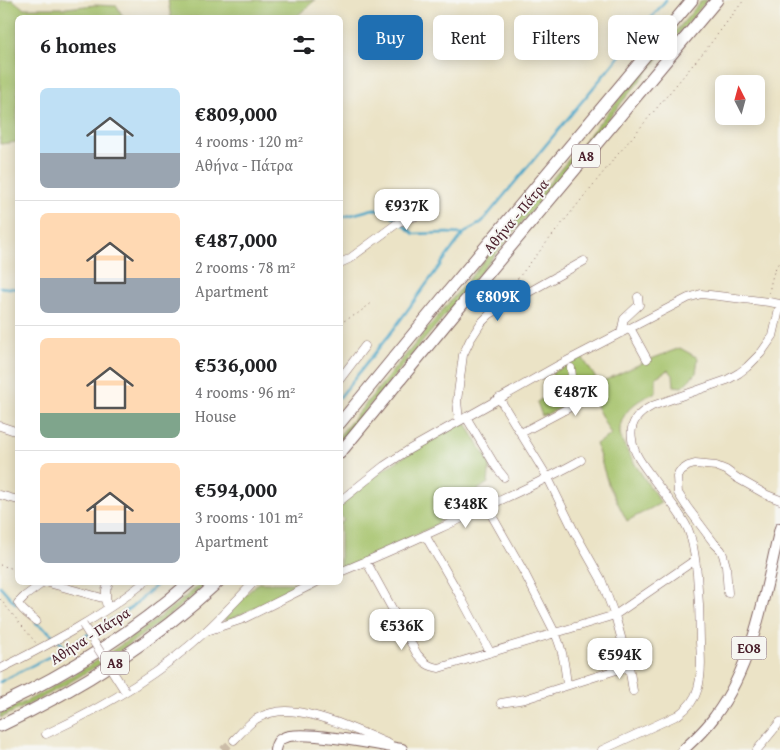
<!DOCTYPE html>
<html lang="en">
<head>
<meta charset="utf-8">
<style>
	body { margin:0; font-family:"Gentium Book Plus",serif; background:#f2f2f2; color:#202124; height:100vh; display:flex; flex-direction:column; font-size:19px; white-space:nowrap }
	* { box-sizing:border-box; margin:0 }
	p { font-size:16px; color:#757577 }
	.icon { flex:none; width:28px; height:28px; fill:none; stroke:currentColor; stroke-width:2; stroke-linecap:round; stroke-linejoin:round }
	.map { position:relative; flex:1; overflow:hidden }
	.sheet { position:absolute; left:15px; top:15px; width:328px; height:570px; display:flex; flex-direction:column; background:#fff; border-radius:8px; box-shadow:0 2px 12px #0003 }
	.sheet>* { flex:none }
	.guide { position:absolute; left:358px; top:15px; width:348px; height:45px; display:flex; gap:10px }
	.needle { width:32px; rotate:354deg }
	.fabs { position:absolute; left:715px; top:75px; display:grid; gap:10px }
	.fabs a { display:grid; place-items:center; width:50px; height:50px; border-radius:8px; background:#fff; box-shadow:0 2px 12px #0003; font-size:25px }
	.price { position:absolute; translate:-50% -42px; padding:0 11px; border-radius:10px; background:#fff; color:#222; font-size:16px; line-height:32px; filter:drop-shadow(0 1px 2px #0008) }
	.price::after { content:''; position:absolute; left:50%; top:30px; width:15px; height:11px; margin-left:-8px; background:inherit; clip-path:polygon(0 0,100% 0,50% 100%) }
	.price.selected { background:#1f6fb2; color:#fff }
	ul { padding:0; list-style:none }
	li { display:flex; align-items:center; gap:15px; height:125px; padding:0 25px }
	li+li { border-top:1px solid #e0e0e0 }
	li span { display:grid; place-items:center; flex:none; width:140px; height:100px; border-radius:8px; color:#555 }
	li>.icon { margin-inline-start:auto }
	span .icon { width:60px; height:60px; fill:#fffc; stroke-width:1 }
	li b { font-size:21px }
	h2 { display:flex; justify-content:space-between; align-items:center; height:60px; padding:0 25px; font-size:21px }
	.tag { padding:0 18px; border-radius:8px; background:#fff; box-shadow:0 2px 12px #0003; font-size:18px; line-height:45px }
	.tag.selected { background:#1f6fb2; color:#fff }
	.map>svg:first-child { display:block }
</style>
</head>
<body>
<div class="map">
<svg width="780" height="750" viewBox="0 0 780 750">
	<rect width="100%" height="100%" fill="#f6f6f2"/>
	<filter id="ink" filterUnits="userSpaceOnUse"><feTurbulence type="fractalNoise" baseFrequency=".02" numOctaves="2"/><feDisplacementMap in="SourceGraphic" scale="10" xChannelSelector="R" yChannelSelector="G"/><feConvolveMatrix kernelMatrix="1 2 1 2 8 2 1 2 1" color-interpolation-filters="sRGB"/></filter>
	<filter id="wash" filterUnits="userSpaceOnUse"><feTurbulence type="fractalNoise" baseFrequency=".0096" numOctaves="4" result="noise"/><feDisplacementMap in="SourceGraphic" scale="20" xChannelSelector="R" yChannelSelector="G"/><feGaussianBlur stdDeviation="1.12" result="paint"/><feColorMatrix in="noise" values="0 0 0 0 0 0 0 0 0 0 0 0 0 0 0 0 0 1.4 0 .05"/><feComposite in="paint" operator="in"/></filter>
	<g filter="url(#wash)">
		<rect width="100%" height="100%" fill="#ebe3c6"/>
		<!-- green -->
		<path fill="#a5c26a" stroke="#78704a" d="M0 0H13L23 8H66L95 5 117 6 123 17 18 18 17 142 0 144Z
			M168 0H315L296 17 171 18Z
			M702 0H707L340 441V435L447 305Z
			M680 348 698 358 696 373 682 387 674 386 673 375 668 370 656 377V393C639 398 619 412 620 433 621 447 652 489 661 503L627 521 608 484 596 444 611 435 591 396 542 416 537 402 550 394 556 388 552 373 582 357 599 383 651 359Z
			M465 422 490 464 488 483C469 496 450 507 436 525L340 570V523L344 521 340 514V504L380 472 427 442Z
			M202 583H208C145 637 76 684 0 718V714C73 680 141 635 202 583Z
			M258 583H311L226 621 224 620 235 605Z"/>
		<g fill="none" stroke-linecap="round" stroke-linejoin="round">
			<!-- stream -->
			<path stroke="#49a6c8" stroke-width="2.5" d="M340 218 373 209 389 213 414 234 447 233 463 234
				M0 287 18 289
				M340 397 393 330 463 234 482 222 666 0
				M0 586 16 604
				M36 623 48 631 66 648
				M0 682 66 648 132 607 160 582"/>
		</g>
	</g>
	<g filter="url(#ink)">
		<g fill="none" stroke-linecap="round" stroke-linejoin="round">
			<!-- minor-tunnel -->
			<path stroke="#cbbca7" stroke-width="8" stroke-dasharray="8 4" stroke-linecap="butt" d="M223 750 234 740"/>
			<!-- minor casing -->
			<g stroke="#826461" stroke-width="9">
				<path id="minor" d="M340 263 349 259 399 222 425 213
					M630 328 647 359
					M621 333 624 319 639 305 638 297
					M340 379 365 346
					M499 398 548 478 574 531 601 579 616 619 629 666 633 691
					M466 417 496 467 504 477
					M459 421 457 401 463 355 470 340 481 323 490 314 584 261
					M0 426 18 432
					M521 433 574 405 575 402 571 368
					M0 495 18 500
					M340 501 384 466 410 449 559 365 688 298 701 294 710 295 769 302 780 304
					M487 507 525 574 555 633C563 650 565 667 567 685
					M425 535 459 594 490 652
					M366 561 417 654C425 663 427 666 439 668L615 615 695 560
					M340 572C383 555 425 535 467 516 505 498 544 481 581 460
					M45 582 106 599
					M728 593 726 566 723 555 721 550 714 543 687 507 678 493 677 477 679 472 688 466 695 464 716 466 726 470 737 478 767 495 780 500
					M106 603V590L109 582
					M36 621C30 616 21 610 18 603L25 596 44 582
					M207 631 243 619 317 582
					M0 669C50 644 101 617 145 582
					M501 703 525 699 629 666
					M46 734C102 708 160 674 206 631 222 616 238 599 254 582
					M234 740C241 733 248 724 256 719 265 714 276 711 286 711 315 711 361 732 389 744
					M602 750 678 715C688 708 695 700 698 688 702 673 701 657 700 642 700 619 699 597 697 574 695 558 694 543 688 529 679 510 663 493 651 476 643 465 633 453 632 439 629 422 639 413 652 406L727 380 739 373 747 367 761 353 773 336 780 305
					M757 750 780 722"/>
			</g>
			<!-- major casing -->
			<g stroke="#826461" stroke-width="12">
				<path id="major" d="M275 750C276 744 278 740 283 738 301 729 379 745 402 749
					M683 750C694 740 706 729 715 716 754 664 765 591 780 528"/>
			</g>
			<!-- highway casing -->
			<g stroke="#826461" stroke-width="13">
				<path id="highway" d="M340 423 441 300 692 0
					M340 453 455 313 717 0
					M0 705C68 673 133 632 190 582
					M0 726C79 689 154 641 218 582"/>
			</g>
			<!-- path -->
			<path stroke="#826461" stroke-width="1" stroke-dasharray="1 4" stroke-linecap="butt" d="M769 293C771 282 773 270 780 261
				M502 298 614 159 707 48 744 0
				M340 323 357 314 373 302
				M0 565 18 570
				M0 599 36 643"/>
			<!-- minor -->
			<use href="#minor" stroke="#fff" stroke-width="8"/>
			<!-- major -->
			<use href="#major" stroke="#fff" stroke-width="10"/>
			<!-- highway -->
			<use href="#highway" stroke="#fff" stroke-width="11"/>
			<!-- minor-bridge casing -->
			<g stroke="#826461" stroke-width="9" stroke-linecap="butt">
				<path id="minor-bridge" d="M83 625 125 691"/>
			</g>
			<!-- minor-bridge -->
			<use href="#minor-bridge" stroke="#fff" stroke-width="8"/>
		</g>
	</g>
	<g text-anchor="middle" stroke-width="4" stroke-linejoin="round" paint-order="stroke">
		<!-- shield labels -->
		<g fill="#f6f6f2" stroke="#7e6067" stroke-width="1">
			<rect x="572" y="144.5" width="28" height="23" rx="4"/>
			<rect x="731.5" y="636.5" width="35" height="23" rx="4"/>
			<rect x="101" y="651.5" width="28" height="23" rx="4"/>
		</g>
		<g font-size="14" font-weight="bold" fill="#4a1f2b">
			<text x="586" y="161">Α8</text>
			<text x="749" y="653">ΕΟ8</text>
			<text x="115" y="668">Α8</text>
		</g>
		<!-- street labels -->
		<g font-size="15" fill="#4a1f2b" stroke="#f6f6f2">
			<text transform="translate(516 216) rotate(-50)" y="5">Αθήνα - Πάτρα</text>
			<text transform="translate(90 636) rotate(-33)" y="5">Αθήνα - Πάτρα</text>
		</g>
	</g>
</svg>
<div class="fabs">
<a><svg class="needle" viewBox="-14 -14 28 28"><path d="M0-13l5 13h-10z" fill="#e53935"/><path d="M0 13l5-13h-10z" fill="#757577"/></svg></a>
</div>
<b class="price" style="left:407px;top:231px">€937K</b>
<b class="price selected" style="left:498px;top:322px">€809K</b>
<b class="price" style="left:576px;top:417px">€487K</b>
<b class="price" style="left:466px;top:529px">€348K</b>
<b class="price" style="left:402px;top:651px">€536K</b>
<b class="price" style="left:620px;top:680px">€594K</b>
<div class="guide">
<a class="tag selected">Buy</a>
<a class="tag">Rent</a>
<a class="tag">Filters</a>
<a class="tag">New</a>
</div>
<section class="sheet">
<h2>6 homes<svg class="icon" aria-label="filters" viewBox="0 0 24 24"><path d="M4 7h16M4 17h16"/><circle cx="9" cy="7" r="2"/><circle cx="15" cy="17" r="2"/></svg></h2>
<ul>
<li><span style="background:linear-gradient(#bfe0f5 65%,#9aa5b1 0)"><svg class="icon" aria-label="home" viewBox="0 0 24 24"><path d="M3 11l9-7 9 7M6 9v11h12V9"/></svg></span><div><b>€809,000</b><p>4 rooms · 120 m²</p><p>Αθήνα - Πάτρα</p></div></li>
<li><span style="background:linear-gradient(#ffd9b3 65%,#9aa5b1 0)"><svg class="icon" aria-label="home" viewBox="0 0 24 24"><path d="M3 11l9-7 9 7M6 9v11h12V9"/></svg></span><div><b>€487,000</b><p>2 rooms · 78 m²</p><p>Apartment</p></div></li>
<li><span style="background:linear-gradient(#ffd9b3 75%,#7fa58c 0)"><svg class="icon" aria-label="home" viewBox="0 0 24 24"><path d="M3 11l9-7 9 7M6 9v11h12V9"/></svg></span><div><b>€536,000</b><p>4 rooms · 96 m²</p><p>House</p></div></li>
<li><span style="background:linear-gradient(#ffd9b3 60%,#9aa5b1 0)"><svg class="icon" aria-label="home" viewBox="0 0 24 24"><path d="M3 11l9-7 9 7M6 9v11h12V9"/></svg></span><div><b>€594,000</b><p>3 rooms · 101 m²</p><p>Apartment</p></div></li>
</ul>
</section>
</div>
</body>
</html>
